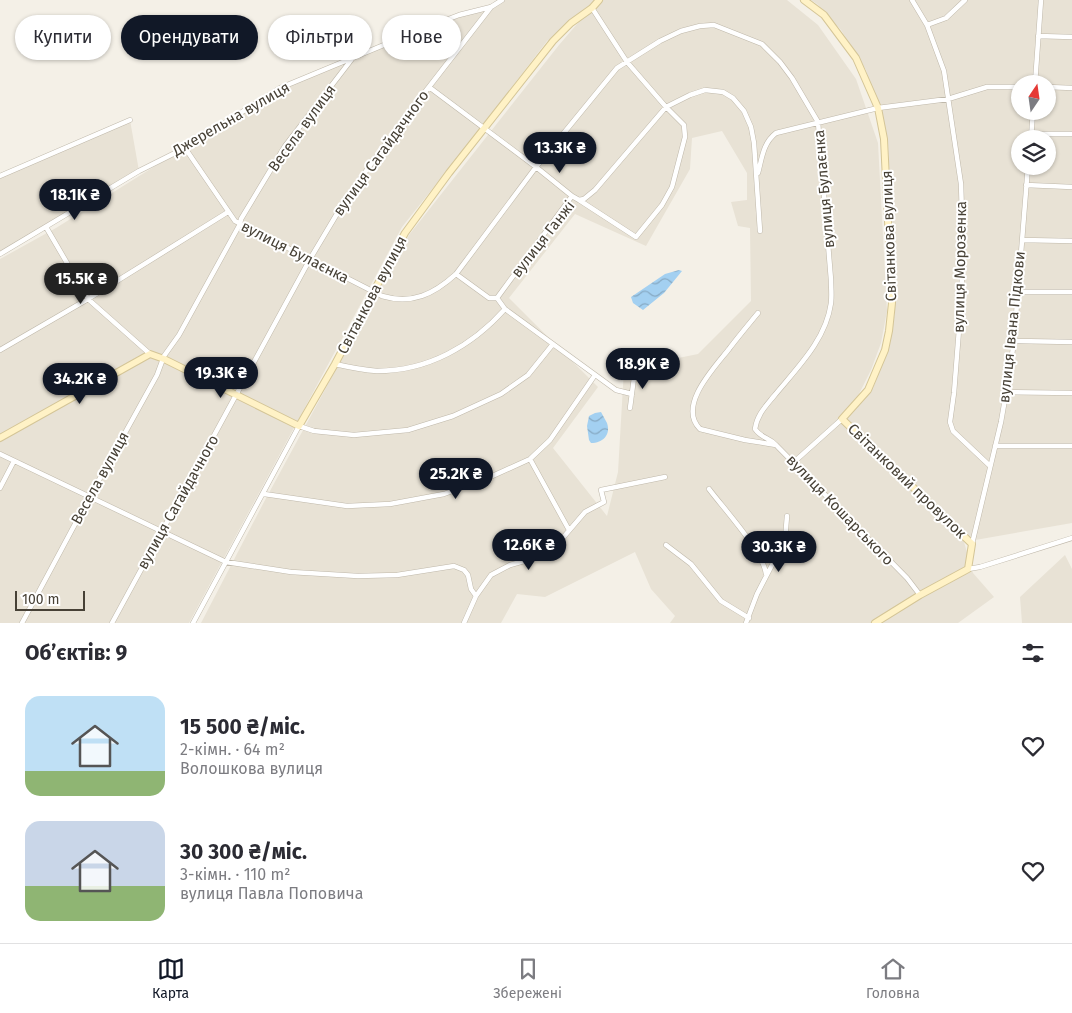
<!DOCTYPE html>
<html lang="uk">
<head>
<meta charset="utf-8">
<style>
	body { margin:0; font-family:"Fira Sans",sans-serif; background:#f2f2f3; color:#2b2b33; height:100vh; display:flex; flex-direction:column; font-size:19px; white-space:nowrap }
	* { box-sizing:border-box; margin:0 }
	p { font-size:16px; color:#7c7c81 }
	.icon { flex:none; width:28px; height:28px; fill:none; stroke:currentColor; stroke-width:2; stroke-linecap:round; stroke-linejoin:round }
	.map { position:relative; height:623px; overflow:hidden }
	.sheet { display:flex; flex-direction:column; background:#fff; flex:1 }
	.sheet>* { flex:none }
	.hud { position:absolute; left:15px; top:15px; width:500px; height:45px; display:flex; gap:10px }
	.needle { width:32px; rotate:13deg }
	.fabs { position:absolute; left:1011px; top:75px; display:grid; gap:10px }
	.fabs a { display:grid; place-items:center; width:45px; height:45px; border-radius:50%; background:#fff; box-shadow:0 1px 4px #0004; font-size:25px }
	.scale { position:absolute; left:15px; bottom:12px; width:70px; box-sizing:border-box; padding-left:5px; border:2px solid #474136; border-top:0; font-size:14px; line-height:18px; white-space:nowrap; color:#474136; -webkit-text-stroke:4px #fff; paint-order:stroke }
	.price { position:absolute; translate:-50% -42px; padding:0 11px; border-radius:18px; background:#111827; color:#fff; font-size:16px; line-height:32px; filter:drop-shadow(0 1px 2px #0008) }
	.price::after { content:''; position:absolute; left:50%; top:30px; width:15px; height:11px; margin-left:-8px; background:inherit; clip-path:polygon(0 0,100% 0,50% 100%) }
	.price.selected { background:#222; color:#fff }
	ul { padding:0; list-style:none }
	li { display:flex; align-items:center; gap:15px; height:125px; padding:0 25px }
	li span { display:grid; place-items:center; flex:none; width:140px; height:100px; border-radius:15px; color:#555 }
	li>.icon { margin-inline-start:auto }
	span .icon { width:60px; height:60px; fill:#fffc; stroke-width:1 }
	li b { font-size:21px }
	h2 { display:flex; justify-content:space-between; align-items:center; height:60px; padding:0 25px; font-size:21px }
	.tag { padding:0 18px; border-radius:22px; background:#fff; box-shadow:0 1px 4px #0004; font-size:18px; line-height:45px }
	.tag.selected { background:#111827; color:#fff }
	.tabs { display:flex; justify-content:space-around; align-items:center; height:70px; border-top:1px solid #e1e1e2; background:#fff; font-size:14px; color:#7c7c81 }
	.tabs a { display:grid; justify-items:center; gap:2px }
	.tabs .selected { color:#111827 }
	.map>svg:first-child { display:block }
</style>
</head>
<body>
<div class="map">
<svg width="1072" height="623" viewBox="0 0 1072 623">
	<defs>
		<pattern id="water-waves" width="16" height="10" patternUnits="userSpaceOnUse" patternTransform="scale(1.25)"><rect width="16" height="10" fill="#a3d0f1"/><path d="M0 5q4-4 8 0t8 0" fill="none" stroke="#87aac4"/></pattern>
	</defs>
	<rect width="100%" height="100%" fill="#f4f0e7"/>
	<!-- residential -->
	<path fill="#e8e2d5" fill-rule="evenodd" d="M502 0H787L818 25 856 79 878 143 887 311 881 343 871 370 847 418 873 388 890 344 895 311 888 139 866 70 841 30 817 4 811 0H1072V523L964 542 973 573 994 597 958 623H670L675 616 651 589 635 552 545 597 517 594 501 623H201L264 502 409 235 559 45 589 10 547 41 477 133 402 227 189 623H0V259L56 228 280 88 420 30 491 7ZM1020 84H1048V111H1020ZM722 131 747 173V200L731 202 738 226 750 228 751 301 698 354 624 369 618 472 607 516 553 448 598 387 509 298 575 214 646 246 690 169 692 138ZM1020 139H1048V166H1020Z
		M130 120 139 171 0 254V176Z
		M1065 555 1072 569V623H1022L1020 597Z"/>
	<!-- water -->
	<path fill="url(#water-waves)" d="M679 270 682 271 664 293 643 310 633 303 631 297 665 274Z
		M601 412C603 416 605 419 607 423 611 435 603 443 591 443L589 440 587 426 589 416 595 413Z"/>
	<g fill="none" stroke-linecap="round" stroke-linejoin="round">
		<!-- street casing -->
		<g stroke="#bfb8aa" stroke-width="5.5">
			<path id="street" d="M912 0 927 25 944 71 961 184 963 244 961 304 954 393 950 422 953 431 989 465
				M927 25 946 18 965 0
				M1038 36 1072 37
				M1035 84 1041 0
				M429 87 536 167 572 196
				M1048 87 1072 88
				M1031 134H1072
				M1031 139 1033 111
				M185 148 235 221 382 296C412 305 434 294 456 274L536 167 617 68 660 41 681 31 700 26 714 25 762 44 780 62 792 78 818 122 831 280C831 287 832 295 831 303 826 340 797 368 774 396 765 407 757 415 755 429 762 439 769 437 776 445
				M758 173C762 158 763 143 776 133L878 108 948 99 987 87H1020
				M0 176 130 120
				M1026 185 1072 187
				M579 200 636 237 662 205 672 187 685 137 684 125 666 107 627 62 592 8
				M46 227 88 299 150 354
				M1022 240 1072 241
				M0 254 139 171 185 148 280 88 420 30 459 15 491 7 502 0
				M456 274 489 298H497
				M1018 292H1072
				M505 309 616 390 632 394
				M758 313C748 325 738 337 729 349 714 368 677 406 700 429L745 440 776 445 907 578 920 595
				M1014 341 1072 342
				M0 350 88 299 228 212
				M335 364C348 367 363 370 377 371 428 371 472 346 505 309L497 298 572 196 579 200 584 199 595 190 666 107 690 95 705 90 723 92 733 98 744 111 751 127 754 143 760 231
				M1006 392 1072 393
				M630 408 635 370
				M995 446H1072
				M0 454 226 562 291 572 358 576 397 575 454 566 464 570 468 575 471 589 476 596
				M530 459 569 530
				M794 462 842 419
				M0 488 14 461
				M709 489C724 509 763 551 766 574
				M264 494 347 506 390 504 444 494 488 478 530 459 550 440 595 375
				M972 544 1001 422 1009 376 1014 341 1028 166
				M666 545 691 564 721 601 749 618
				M968 569 980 567 1072 538
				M22 623 89 498 157 375 164 356 179 335 240 224 241 219 285 146 355 55
				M112 623 310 259 347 197 401 123 491 7
				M193 623 299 426 314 431 354 435 408 430 453 416 501 394 528 375 553 344
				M464 623 476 596 491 575 510 565 545 555 555 547 585 512 604 502 601 490 665 477
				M746 623 757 594 785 540 787 516"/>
		</g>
		<!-- secondary casing -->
		<g stroke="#d4c597" stroke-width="8">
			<path id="secondary" d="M804 0 824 15 856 58 878 108 884 139 892 303 889 331 885 350 868 390 842 419 972 544 968 569 920 595 875 623
				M0 438 150 354 164 359 299 426 335 364 405 233 449 173 553 41 571 23 592 8 599 0"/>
		</g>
		<!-- street -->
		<use href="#street" stroke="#fff" stroke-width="4.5"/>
		<!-- secondary -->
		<use href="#secondary" stroke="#fff2c6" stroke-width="6"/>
	</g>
	<g text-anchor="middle" stroke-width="4" stroke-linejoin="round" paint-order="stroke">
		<!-- street labels -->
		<g font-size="15" fill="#474136" stroke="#fff">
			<text transform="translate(231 119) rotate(-30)" y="5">Джерельна вулиця</text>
			<text transform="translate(302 128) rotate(-54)" y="5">Весела вулиця</text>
			<text transform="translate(381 153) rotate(-54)" y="5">вулиця Сагайдачного</text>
			<text transform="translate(824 189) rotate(-95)" y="5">вулиця Булаєнка</text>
			<text transform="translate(889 236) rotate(-92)" y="5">Світанкова вулиця</text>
			<text transform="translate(543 239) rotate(-52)" y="5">вулиця Ганжі</text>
			<text transform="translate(295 252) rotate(27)" y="5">вулиця Булаєнка</text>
			<text transform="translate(960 267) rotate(-89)" y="5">вулиця Морозенка</text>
			<text transform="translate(372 295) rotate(-62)" y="5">Світанкова вулиця</text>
			<text transform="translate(1012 327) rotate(-84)" y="5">вулиця Івана Підкови</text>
			<text transform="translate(100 478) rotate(-61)" y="5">Весела вулиця</text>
			<text transform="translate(907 481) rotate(44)" y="5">Світанковий провулок</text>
			<text transform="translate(178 502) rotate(-61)" y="5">вулиця Сагайдачного</text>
			<text transform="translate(840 510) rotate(46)" y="5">вулиця Кошарського</text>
		</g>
	</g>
</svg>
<div class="fabs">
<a><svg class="needle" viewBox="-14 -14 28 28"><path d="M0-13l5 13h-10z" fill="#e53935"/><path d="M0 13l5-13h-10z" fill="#7c7c81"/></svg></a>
<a><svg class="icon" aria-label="layers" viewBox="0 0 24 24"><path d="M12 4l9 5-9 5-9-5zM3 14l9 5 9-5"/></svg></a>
</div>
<div class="scale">100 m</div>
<b class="price" style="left:560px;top:174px">13.3K ₴</b>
<b class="price" style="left:75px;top:221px">18.1K ₴</b>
<b class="price selected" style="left:81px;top:305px">15.5K ₴</b>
<b class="price" style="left:643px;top:390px">18.9K ₴</b>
<b class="price" style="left:221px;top:399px">19.3K ₴</b>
<b class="price" style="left:80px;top:405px">34.2K ₴</b>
<b class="price" style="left:456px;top:500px">25.2K ₴</b>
<b class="price" style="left:529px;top:571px">12.6K ₴</b>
<b class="price" style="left:779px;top:573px">30.3K ₴</b>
<div class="hud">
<a class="tag">Купити</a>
<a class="tag selected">Орендувати</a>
<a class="tag">Фільтри</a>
<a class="tag">Нове</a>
</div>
</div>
<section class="sheet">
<h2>Об’єктів: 9<svg class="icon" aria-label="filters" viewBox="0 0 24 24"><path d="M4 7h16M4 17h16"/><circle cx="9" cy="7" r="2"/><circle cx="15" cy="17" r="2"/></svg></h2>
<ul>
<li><span style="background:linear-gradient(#bfe0f5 75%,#8fb573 0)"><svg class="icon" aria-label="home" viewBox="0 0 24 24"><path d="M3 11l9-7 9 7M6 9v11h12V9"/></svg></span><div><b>15 500 ₴/міс.</b><p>2-кімн. · 64 m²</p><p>Волошкова вулиця</p></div><svg class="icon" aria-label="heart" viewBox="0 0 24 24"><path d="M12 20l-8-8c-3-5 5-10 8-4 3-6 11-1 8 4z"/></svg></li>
<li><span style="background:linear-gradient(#c9d6e8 65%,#8fb573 0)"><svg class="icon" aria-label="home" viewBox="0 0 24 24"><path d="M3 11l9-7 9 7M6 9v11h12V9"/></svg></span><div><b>30 300 ₴/міс.</b><p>3-кімн. · 110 m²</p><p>вулиця Павла Поповича</p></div><svg class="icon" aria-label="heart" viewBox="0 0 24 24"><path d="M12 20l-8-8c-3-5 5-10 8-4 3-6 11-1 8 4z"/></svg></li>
</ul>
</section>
<nav class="tabs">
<a class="selected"><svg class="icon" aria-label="map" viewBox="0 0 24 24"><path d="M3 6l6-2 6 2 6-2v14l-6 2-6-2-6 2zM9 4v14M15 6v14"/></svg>Карта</a>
<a><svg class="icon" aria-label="saved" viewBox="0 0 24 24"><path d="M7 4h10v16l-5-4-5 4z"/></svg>Збережені</a>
<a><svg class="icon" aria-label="home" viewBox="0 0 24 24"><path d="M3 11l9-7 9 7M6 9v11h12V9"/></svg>Головна</a>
</nav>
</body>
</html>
